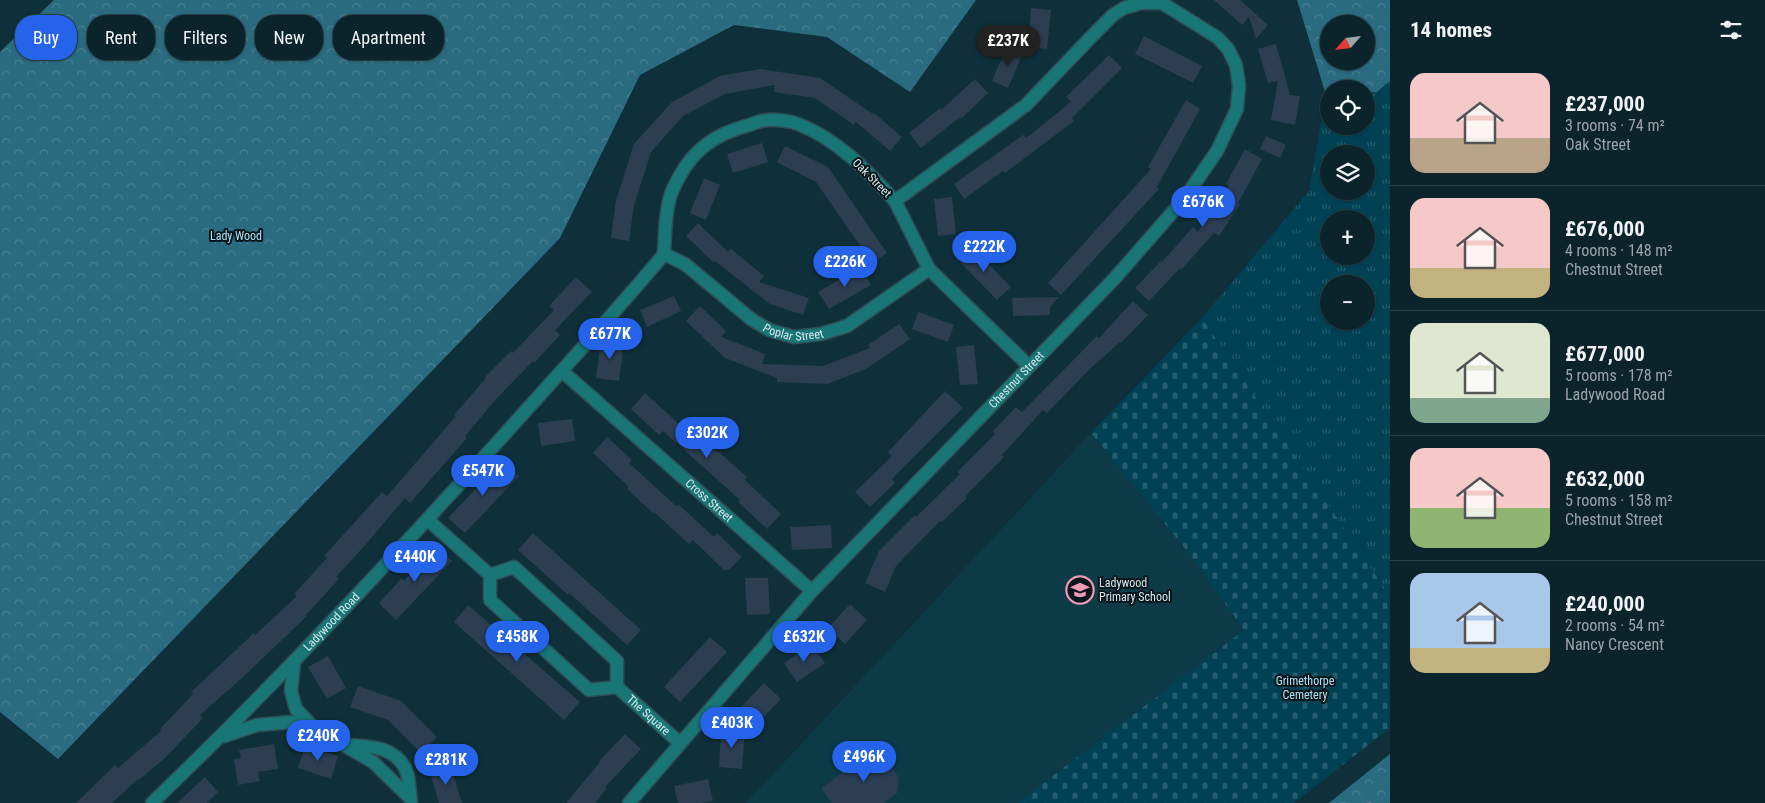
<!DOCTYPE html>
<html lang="en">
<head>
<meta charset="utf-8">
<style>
	body { margin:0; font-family:"Roboto Condensed",sans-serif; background:#193038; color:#f1f3f6; height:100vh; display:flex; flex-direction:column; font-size:19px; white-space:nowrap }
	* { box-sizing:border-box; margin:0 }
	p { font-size:16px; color:#9aa4a9 }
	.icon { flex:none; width:28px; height:28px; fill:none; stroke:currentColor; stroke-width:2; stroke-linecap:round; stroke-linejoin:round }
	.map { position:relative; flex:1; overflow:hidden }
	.panel { display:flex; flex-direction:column; background:#0b242c; width:375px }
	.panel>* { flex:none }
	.top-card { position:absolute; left:15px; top:15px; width:475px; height:45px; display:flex; gap:10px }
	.needle { width:32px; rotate:242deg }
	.tools { position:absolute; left:1320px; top:15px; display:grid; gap:10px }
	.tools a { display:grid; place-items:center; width:55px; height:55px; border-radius:50%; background:#0b242c; box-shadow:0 1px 4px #0004,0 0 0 1px #2b4148; font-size:25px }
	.price { position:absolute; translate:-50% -42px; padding:0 11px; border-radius:18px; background:#2563eb; color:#fff; font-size:16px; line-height:32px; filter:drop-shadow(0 1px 2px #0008) }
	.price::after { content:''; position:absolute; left:50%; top:30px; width:15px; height:11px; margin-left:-8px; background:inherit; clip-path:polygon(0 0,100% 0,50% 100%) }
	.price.on { background:#222; color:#fff }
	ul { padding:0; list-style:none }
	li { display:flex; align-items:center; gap:15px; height:125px; padding:0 20px }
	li+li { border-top:1px solid #2b4148 }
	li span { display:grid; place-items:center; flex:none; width:140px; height:100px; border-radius:15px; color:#555 }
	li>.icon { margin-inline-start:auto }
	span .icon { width:60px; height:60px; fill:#fffc; stroke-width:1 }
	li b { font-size:21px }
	h2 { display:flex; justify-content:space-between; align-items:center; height:60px; padding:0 20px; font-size:21px }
	.chip { padding:0 18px; border-radius:20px; background:#0b242c; box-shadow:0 1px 4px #0004,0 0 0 1px #2b4148; font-size:18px; line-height:45px }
	.chip.on { background:#2563eb; color:#fff }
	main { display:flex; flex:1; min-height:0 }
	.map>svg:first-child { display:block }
</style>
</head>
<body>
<main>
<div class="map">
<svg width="1390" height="803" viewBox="0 0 1390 803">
	<defs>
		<pattern id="forest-crowns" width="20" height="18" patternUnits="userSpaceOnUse" patternTransform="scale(1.25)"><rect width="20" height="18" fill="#2b6b80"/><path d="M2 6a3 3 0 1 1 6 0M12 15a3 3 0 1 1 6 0" fill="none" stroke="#498092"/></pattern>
		<pattern id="cemetery-stones" width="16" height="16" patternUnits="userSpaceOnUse" patternTransform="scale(1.25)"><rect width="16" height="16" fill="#004254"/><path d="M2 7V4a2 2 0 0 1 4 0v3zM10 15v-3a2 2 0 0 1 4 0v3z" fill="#245d6d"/></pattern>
		<pattern id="park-tufts" width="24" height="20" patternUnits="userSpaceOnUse" patternTransform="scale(1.25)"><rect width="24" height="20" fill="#004254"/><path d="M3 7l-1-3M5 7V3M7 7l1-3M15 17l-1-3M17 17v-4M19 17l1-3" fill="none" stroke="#245d6d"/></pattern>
	</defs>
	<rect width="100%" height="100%" fill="#0f303a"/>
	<!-- built -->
	<path fill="#0d3a47" d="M1091 433 1187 551 1244 630 1017 803H746Z"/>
	<!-- forest -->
	<path fill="url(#forest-crowns)" fill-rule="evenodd" d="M54 0H976L910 92 827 37 734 25 640 75 560 238 58 759 0 712V52Z
		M1297 0H1390V81L1377 92H1366V89H1329V95H1326ZM1329 24H1366V61H1329Z
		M1390 754V803H1329Z"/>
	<!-- cemetery -->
	<path fill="url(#cemetery-stones)" d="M1202 318 1390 596V728L1294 803H1017L1244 630 1187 551 1091 433Z"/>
	<!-- park -->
	<path fill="url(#park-tufts)" fill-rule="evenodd" d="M1390 81V596L1202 318 1309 191 1326 95H1329V126H1366V92H1377ZM1329 154H1366V191H1329ZM1329 219H1366V256H1329ZM1329 284H1366V321H1329Z"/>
	<!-- building -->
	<path fill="#2b3e52" d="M1214 0H1240L1268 25 1256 39 1249 17 1242 25Z
		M1031 8 1051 10 1047 49 1028 47Z
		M1144 36 1202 66 1193 83 1135 54Z
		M1276 44 1290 95 1300 96 1295 125 1271 120 1278 81 1268 83 1258 49Z
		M1007 46 1023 53 1008 88 992 81Z
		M1109 55 1122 68 1072 118 1074 121 1005 173 1003 171 964 199 954 184 1023 135 1026 138 1071 102 1066 97Z
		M760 69 820 78 873 114 874 113 902 137 890 151 856 122 854 125 815 98 774 92 775 85 725 94 683 116 651 152 634 205 629 241 611 238 616 200 634 144 672 102 720 76Z
		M975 79 988 93 961 119 960 117 921 148 909 133 940 108 941 110Z
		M1186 100 1200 109 1157 187 1159 189 1061 295 1048 283 1151 169 1148 167Z
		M1266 136 1286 145 1280 158 1260 149Z
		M762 143 768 162 733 173 727 154Z
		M785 146 828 167 887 253 872 263 816 182 777 162Z
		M1245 149 1262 159 1238 203 1240 204 1219 236 1214 233 1181 270 1180 268 1149 301 1135 288 1161 261 1162 262 1193 227 1198 232 1229 186 1226 184Z
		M704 178 720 185 706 220 690 213Z
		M952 197 956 234 938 236 934 199Z
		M698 223 728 252 731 249 764 276 759 282 809 298 803 315 770 304 715 261 713 262 686 236Z
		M970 245 1011 287 997 300 957 259Z
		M861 267 871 285 829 309 818 292Z
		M576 277 592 292 555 330 560 335 534 363 533 361 497 398 465 436 467 438 410 503 405 498 368 542 336 577 339 579 306 615 307 616 242 678 200 715 203 718 166 757 139 780 138 779 112 803H76L115 765 118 768 161 731 160 729 193 694 191 692 254 633 255 635 297 596 294 594 327 558 324 556 382 492 387 496 456 416 454 415 486 378 485 377 511 351 513 353 554 310 549 306Z
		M674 296 681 311 647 327 640 310Z
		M1059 297 1050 307V315L1013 316 1012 298Z
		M1133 301 1148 315 1121 343 1120 342 1091 368 1047 413 1043 410 1002 455 1004 457 965 496 967 498 942 522 940 521 896 566 885 592 865 583 879 551 915 515 916 517 960 474 957 472 995 434 993 431 1016 407 1022 412 1097 336 1099 338Z
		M700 306 726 331 721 337 765 354 762 364 823 366 870 348 868 345 899 324 910 339 866 369 827 384 777 382V378L725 358 686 321Z
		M918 312 954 325 948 342 912 329Z
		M601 340 624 342 619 381 596 378Z
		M974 345 978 384 960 385 956 347Z
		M945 391 963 408 892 479 895 483 870 507 855 492 892 456 888 452Z
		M645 393 679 424 682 420 718 453 719 452 747 477 745 480 781 514 767 529 738 502 740 500 663 431 659 435 631 409Z
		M572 419 575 441 541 446 538 423Z
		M607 437 632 460 629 463 676 506 678 504 714 537 717 533 742 557 729 570H724L693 540 689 544 654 512 653 513 627 489 629 487 593 453Z
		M502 461 519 476 465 533 448 518Z
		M831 525 832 548 792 550 790 527Z
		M533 533 641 630 627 645 569 593 568 595 518 550Z
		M436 546 452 561 396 620 379 603 402 578 404 581Z
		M745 578H768L770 614 747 615Z
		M850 604 867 620 845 644 828 628Z
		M468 605 580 702 564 720 454 622Z
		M710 637 727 652 680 702 664 687Z
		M812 644 825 663 797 682 784 663Z
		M328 656 346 688 327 699 308 667Z
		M764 683 781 699 757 724 740 708Z
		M358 686 401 701 437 737 421 753 388 720 350 707Z
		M721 730 745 732 742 769 719 767Z
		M625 734 641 749 605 787 607 788 595 803H566L600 762 599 761Z
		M274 744 278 769 258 772 260 781 238 785 234 759 241 758 239 750Z
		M305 746 338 756 331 779 298 768Z
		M871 752 879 762 885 758 899 778 897 793 884 803H832L821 788Z
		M451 767 462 803H439L430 773Z
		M205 777 218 792 207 803H177Z
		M708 779 713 801 701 803H678L674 786Z"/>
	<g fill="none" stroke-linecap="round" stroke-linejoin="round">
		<!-- minor casing -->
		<g stroke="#2f4d57" stroke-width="15">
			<g id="minor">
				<path d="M895 201 929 269 1029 366"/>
				<path id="s1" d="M664 254 685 264 751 319 769 330 794 337 821 334 847 326 929 269"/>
				<path id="s2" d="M562 371 812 591"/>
				<path id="s3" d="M428 520 490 575V600L589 690 617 687 680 743"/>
				<path d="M490 575 514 567 617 661V687"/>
				<path d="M294 663 291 691 296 709 314 728"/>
				<path d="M225 736 257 725 291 722 314 728 373 762 410 798"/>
				<path d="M347 745C371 746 398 747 407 773 410 782 409 792 411 801"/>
				<path id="s4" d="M152 803C278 682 395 556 512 426 563 369 615 313 664 254"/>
				<path id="s5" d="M629 803 812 591 1115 278 1184 199 1217 151 1237 109 1239 85 1236 65 1228 49 1218 38 1162 3H1141L1124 8 1113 15 1093 35 1026 105 895 201C868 171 837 139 798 124 790 121 776 119 768 120 761 120 753 124 746 126 716 134 694 149 679 177 677 182 673 188 671 194 665 213 665 234 664 254"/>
			</g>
		</g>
		<!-- minor -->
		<use href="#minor" stroke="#187677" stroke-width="12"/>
	</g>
	<!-- icons -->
	<defs>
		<g id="school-ring" transform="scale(1.4375)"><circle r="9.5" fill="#08161a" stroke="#f09ab6" stroke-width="1.5"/><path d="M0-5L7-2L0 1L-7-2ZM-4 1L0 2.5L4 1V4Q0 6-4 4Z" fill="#f09ab6"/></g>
	</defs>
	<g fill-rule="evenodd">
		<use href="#school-ring" x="1080" y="590"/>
	</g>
	<g text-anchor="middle" stroke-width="4" stroke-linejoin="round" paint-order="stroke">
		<!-- street labels -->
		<g font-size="12" fill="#d6e7ee" stroke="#08161a">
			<text transform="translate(872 178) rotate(45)" y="4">Oak Street</text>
			<text dy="4" stroke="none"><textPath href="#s1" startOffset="155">Poplar Street</textPath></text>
			<text dy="4" stroke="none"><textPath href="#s5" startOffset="574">Chestnut Street</textPath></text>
			<text dy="4" stroke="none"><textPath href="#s2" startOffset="196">Cross Street</textPath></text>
			<text dy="4" stroke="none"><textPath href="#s4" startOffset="255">Ladywood Road</textPath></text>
			<text dy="4" stroke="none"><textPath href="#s3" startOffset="312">The Square</textPath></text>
		</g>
		<!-- park labels -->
		<g font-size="12" fill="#ade2f6" stroke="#08161a">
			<text x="236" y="240">Lady Wood</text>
			<text x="1305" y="685">Grimethorpe<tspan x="1305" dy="14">Cemetery</tspan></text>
		</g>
		<!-- poi labels -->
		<g font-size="12" fill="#d6e7ee" stroke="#08161a" text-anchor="start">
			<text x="1099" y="587">Ladywood<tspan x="1099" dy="14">Primary School</tspan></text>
		</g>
	</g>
</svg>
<div class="tools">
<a><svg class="needle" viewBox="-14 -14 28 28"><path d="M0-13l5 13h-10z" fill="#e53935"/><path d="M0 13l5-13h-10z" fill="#9aa4a9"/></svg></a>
<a><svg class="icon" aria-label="locate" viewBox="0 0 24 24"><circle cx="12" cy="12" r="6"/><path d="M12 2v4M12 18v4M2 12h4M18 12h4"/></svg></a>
<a><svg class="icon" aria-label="layers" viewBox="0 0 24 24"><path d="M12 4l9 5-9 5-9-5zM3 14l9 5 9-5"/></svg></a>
<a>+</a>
<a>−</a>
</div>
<b class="price on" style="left:1008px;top:67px">£237K</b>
<b class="price" style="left:1203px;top:228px">£676K</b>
<b class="price" style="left:984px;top:273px">£222K</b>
<b class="price" style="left:845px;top:288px">£226K</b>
<b class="price" style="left:610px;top:360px">£677K</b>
<b class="price" style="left:707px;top:459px">£302K</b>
<b class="price" style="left:483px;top:497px">£547K</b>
<b class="price" style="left:415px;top:583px">£440K</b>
<b class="price" style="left:517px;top:663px">£458K</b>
<b class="price" style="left:804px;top:663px">£632K</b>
<b class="price" style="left:732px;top:749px">£403K</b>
<b class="price" style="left:318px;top:762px">£240K</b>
<b class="price" style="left:864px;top:783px">£496K</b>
<b class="price" style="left:446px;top:786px">£281K</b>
<div class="top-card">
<a class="chip on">Buy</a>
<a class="chip">Rent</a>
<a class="chip">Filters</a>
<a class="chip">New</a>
<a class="chip">Apartment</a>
</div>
</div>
<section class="panel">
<h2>14 homes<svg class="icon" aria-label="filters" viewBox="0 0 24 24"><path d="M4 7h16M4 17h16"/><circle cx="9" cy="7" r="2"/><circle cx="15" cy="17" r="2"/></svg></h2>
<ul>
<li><span style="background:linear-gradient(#f6c9c9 65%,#b9a48a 0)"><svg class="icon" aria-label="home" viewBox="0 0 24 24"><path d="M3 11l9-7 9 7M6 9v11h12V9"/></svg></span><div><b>£237,000</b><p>3 rooms · 74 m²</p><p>Oak Street</p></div></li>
<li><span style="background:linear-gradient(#f6c9c9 70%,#c2b280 0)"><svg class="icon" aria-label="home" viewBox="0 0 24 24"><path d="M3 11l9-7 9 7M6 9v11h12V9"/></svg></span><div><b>£676,000</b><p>4 rooms · 148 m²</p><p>Chestnut Street</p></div></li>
<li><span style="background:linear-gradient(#dfe7d0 75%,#7fa58c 0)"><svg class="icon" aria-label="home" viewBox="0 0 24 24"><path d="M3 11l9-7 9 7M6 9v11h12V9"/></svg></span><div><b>£677,000</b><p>5 rooms · 178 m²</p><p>Ladywood Road</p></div></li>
<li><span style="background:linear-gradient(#f6c9c9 60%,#8fb573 0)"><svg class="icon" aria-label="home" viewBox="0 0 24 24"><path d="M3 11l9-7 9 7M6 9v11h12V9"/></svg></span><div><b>£632,000</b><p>5 rooms · 158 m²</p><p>Chestnut Street</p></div></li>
<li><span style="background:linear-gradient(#a9c7e8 75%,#c2b280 0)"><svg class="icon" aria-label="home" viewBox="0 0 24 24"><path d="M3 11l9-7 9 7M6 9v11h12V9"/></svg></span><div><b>£240,000</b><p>2 rooms · 54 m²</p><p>Nancy Crescent</p></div></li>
</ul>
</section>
</main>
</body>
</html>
